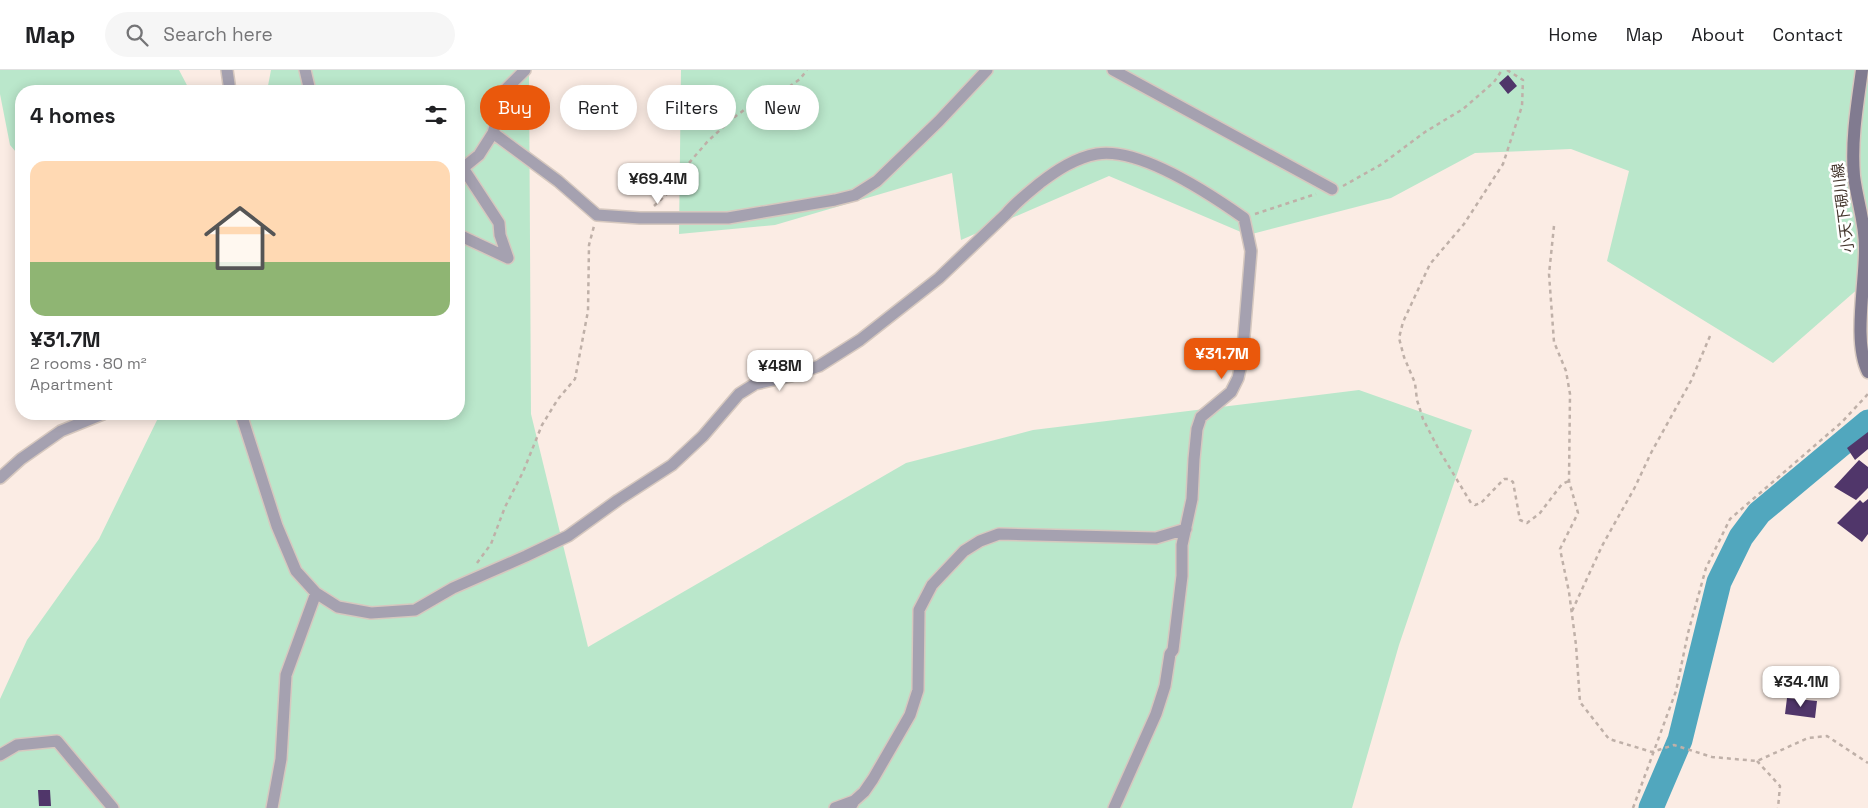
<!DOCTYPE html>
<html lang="en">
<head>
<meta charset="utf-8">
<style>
	body { margin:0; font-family:"Space Grotesk","Noto Sans JP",sans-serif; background:#f6f6f6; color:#202124; height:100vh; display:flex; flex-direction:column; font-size:19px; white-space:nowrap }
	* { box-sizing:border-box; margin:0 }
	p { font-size:16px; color:#757577 }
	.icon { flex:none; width:28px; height:28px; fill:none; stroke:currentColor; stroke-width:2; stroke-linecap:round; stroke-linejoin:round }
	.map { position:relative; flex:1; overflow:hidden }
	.drawer { position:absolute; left:15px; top:15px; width:450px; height:335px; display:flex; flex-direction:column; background:#fff; border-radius:20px; box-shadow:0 2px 12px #0003 }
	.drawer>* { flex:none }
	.guide { position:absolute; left:480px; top:15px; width:475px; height:45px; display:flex; gap:10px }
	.price { position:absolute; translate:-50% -42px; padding:0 11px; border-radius:10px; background:#fff; color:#222; font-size:16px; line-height:32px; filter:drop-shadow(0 1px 2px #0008) }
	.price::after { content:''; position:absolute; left:50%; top:30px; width:15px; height:11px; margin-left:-8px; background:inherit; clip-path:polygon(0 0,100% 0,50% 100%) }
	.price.current { background:#ea580c; color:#fff }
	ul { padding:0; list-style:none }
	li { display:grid; align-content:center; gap:10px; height:265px; padding:0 15px }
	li+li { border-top:1px solid #e0e0e0 }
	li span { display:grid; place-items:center; height:155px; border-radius:15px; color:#555 }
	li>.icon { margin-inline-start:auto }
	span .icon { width:90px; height:90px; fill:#fffc; stroke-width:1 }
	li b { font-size:21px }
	h2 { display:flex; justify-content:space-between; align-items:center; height:60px; padding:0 15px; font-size:21px }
	.chip { padding:0 18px; border-radius:22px; background:#fff; box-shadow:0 2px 12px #0003; font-size:18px; line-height:45px }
	.chip.current { background:#ea580c; color:#fff }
	header { display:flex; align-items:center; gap:30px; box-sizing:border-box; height:70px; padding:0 25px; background:#fff; border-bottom:1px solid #e0e0e0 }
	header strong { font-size:24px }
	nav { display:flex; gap:28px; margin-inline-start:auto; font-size:18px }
	.search { width:350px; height:45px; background:#f6f6f6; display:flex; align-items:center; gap:12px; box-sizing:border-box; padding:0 18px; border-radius:28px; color:#757577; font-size:19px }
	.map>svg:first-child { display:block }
</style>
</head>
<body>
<header>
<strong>Map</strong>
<div class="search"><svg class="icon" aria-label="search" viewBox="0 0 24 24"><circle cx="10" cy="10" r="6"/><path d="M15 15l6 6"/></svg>Search here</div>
<nav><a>Home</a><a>Map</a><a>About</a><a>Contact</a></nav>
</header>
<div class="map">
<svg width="1868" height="738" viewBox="0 0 1868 738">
	<rect width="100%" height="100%" fill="#fbece4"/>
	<!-- green -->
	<path fill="#bae7cb" d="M0 0H179L190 21H21V88L10 75 0 24Z
		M271 0H529L531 344 588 577 906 393 1033 360 1359 320 1472 360 1399 575 1352 738H0V629L27 570 99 469 160 344H459V21H267Z
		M681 0H1868V210L1773 293 1607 191 1629 101 1571 79 1475 83 1391 128 1248 165 1109 106 961 170 952 103 775 155 679 164Z"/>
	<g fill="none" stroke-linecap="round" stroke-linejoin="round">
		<!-- river -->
		<path stroke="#51a7be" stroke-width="25" d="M1651 738 1680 670 1719 512 1741 467 1759 443 1868 352"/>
	</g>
	<!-- building -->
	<path fill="#50366a" d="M1508 5 1517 16 1508 24 1499 13Z
		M1868 362V379L1855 390 1847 378Z
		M1859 390 1868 397V418L1856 430 1834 417Z
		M1868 429V464L1862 472 1837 453 1860 430 1863 433Z
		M1787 628 1817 631 1815 648 1785 644Z
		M38 720H50L51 736H39Z"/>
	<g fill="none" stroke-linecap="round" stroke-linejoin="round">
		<!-- street casing -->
		<g stroke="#d6c8bf" stroke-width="14">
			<path id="street" d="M227 0 230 21
				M305 0 310 21
				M1113 0 1332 119
				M493 63 506 19 525 0
				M459 165 508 188 500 165 499 153 463 98 479 85 493 63 558 111 597 145 640 148H728L835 130 855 125 877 111 939 51 987 0
				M241 344 277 456 296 501 316 523 338 537 371 543 415 540 453 518 526 486 568 466 618 430 672 395 703 366 739 324 755 314 791 306 819 296 860 270 939 208 1006 144C1016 132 1028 123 1040 113 1057 100 1075 88 1097 84 1139 77 1210 124 1244 148L1251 181 1242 290 1238 308 1231 322 1201 347 1197 359 1194 389 1192 429 1182 475V506L1173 580 1170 584 1165 616 1156 644 1114 738
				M0 408 21 389 61 361 103 344
				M0 685 17 675 57 671 113 738
				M272 738 281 689 286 605 316 523
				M835 738 854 731
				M850 738 854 731 864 722 873 709 910 645 918 620 919 540 932 515 964 481 980 471 999 464 1156 468 1186 459"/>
		</g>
		<!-- secondary casing -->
		<g stroke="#d6c8bf" stroke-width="15">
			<path id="secondary" d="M1862 0C1857 36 1851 70 1854 106 1857 131 1866 155 1865 181 1865 214 1853 273 1868 302"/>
		</g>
		<!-- path -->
		<path stroke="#bfb0a8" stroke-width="2.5" stroke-dasharray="4 4" stroke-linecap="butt" d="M1507 0 1523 10 1522 36 1503 94 1464 154 1430 194 1403 252 1399 268 1404 287 1415 313 1417 330 1423 349 1439 380 1471 433 1475 435 1481 433 1504 409H1509L1513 412 1520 450 1527 453 1540 443 1562 414 1569 411
			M1343 116 1382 94 1425 62 1463 39 1494 12 1502 0
			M654 136 669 122 682 101 708 71 732 49 756 31 786 19 800 9 807 0
			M1255 144 1316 124
			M1554 156 1549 204 1554 272 1566 301 1570 324 1569 411 1578 443 1560 479 1569 522 1576 575 1580 632 1609 669 1652 682 1674 675 1712 687 1757 691 1808 668 1827 666 1868 693
			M477 493 491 474 505 437 523 402 542 355 558 329 575 309 588 241 589 175 594 156
			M1572 541 1602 476 1635 417 1651 383 1691 311 1710 266
			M1757 691 1780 716 1778 738
			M1633 738 1676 621 1688 563 1706 498 1730 449 1842 352 1868 324"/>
		<!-- street -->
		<use href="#street" stroke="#a5a1b0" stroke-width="11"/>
		<!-- secondary -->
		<use href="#secondary" stroke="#817b90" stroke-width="12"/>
	</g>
	<g text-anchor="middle" stroke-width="5" stroke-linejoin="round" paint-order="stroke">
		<!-- street labels -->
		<g font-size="15" fill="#44362d" stroke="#fff">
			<text transform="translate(1843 138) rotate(-97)" y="5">小天下硯川線</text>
		</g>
	</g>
</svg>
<b class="price" style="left:658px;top:135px">¥69.4M</b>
<b class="price current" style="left:1222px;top:310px">¥31.7M</b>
<b class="price" style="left:780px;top:322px">¥48M</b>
<b class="price" style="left:1801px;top:638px">¥34.1M</b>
<div class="guide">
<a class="chip current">Buy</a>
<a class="chip">Rent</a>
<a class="chip">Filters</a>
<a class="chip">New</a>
</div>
<section class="drawer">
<h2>4 homes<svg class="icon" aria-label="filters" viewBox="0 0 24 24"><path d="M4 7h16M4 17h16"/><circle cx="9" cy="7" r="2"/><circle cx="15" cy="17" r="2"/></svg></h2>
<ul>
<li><span style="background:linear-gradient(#ffd9b3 65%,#8fb573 0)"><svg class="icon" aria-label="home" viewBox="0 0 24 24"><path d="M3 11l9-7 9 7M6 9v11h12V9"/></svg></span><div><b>¥31.7M</b><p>2 rooms · 80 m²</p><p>Apartment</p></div></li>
</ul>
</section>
</div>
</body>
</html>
